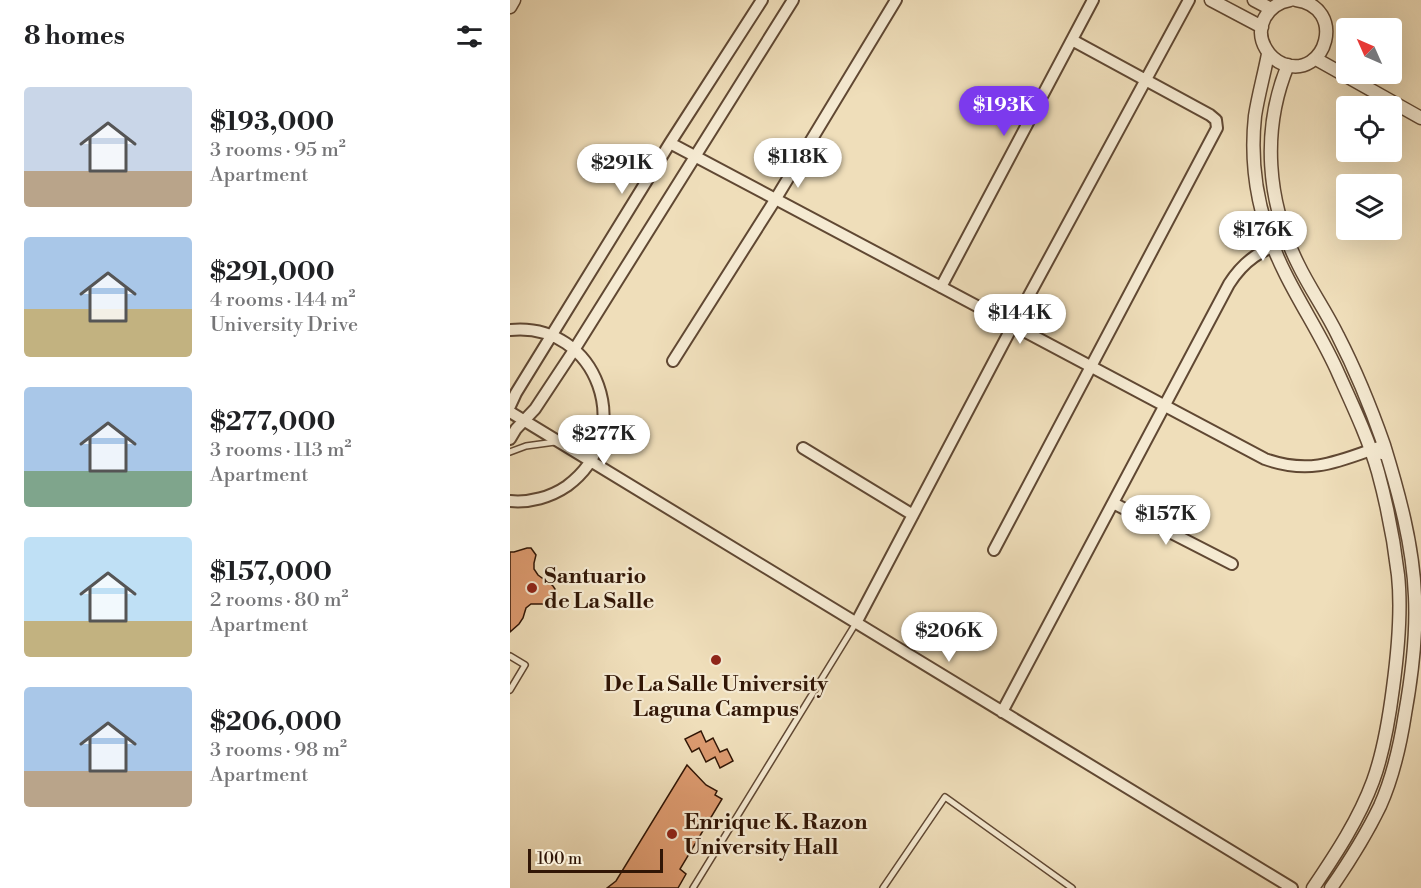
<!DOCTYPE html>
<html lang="en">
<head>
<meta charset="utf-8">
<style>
	body { margin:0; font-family:"Libre Bodoni",serif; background:#f2f2f2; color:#202124; height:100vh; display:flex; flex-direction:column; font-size:22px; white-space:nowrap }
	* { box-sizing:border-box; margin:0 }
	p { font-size:20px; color:#757577 }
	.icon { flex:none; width:33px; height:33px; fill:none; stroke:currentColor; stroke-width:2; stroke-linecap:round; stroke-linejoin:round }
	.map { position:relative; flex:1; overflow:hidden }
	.panel { display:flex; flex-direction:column; background:#fff; width:510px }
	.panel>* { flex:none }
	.needle { width:39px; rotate:315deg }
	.fabs { position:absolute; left:826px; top:18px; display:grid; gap:12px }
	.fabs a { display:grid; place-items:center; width:66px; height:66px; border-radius:6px; background:#fff; box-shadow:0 6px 24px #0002; font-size:30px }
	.scale { position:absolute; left:18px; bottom:15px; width:135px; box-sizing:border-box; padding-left:6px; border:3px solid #311606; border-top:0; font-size:16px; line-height:21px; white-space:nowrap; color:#311606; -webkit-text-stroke:4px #f5ead2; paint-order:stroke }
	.price { position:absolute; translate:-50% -51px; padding:0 14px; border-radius:21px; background:#fff; color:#222; font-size:20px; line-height:39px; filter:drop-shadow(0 2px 3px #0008) }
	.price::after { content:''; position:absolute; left:50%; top:36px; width:18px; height:14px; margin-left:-9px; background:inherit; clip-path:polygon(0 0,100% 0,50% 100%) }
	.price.selected { background:#7c3aed; color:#fff }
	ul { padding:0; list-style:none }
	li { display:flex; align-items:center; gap:18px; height:150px; padding:0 24px }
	li span { display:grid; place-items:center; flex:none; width:168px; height:120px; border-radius:6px; color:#555 }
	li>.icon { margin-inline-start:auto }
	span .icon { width:72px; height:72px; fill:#fffc; stroke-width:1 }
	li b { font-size:26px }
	h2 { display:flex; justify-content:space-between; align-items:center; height:72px; padding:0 24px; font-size:26px }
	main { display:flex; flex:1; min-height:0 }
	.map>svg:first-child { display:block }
</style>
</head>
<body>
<main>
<section class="panel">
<h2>8 homes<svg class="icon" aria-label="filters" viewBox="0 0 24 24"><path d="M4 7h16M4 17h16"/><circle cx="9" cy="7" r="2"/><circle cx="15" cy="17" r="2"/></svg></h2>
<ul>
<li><span style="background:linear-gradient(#c9d6e8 70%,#b9a48a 0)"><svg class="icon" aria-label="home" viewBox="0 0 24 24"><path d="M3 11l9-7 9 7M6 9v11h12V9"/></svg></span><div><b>$193,000</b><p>3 rooms · 95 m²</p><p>Apartment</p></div></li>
<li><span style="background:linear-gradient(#a9c7e8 60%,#c2b280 0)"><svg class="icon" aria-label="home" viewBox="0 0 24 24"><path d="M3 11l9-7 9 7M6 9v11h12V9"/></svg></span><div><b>$291,000</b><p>4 rooms · 144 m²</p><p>University Drive</p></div></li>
<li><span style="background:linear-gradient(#a9c7e8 70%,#7fa58c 0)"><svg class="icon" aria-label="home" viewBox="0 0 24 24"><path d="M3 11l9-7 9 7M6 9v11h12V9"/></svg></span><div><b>$277,000</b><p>3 rooms · 113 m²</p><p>Apartment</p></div></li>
<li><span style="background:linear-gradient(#bfe0f5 70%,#c2b280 0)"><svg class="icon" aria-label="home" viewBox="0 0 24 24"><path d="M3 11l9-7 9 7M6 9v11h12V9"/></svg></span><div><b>$157,000</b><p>2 rooms · 80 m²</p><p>Apartment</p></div></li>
<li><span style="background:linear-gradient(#a9c7e8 70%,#b9a48a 0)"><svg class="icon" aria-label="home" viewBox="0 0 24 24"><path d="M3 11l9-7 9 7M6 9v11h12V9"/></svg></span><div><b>$206,000</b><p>3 rooms · 98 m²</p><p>Apartment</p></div></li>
</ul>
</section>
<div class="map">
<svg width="911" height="888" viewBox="0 0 911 888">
	<rect width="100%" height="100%" fill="#efdeba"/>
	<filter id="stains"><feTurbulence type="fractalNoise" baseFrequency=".00333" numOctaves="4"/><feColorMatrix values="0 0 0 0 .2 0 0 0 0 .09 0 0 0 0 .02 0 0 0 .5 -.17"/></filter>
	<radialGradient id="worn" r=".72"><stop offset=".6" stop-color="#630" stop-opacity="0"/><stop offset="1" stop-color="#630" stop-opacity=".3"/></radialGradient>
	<!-- building -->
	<path fill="#dd9b70" stroke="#311606" stroke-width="1.5" d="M17 548H21L26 555 24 563V569L28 575 43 586 45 589 44 596 41 600 36 604H21L16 608 13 618 9 624 0 632V552H4Z
		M191 731 196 742 203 738 210 752 217 749 223 761 210 768 205 757 196 762 189 748 182 752 175 739Z
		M177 765 196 785 207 791 205 795 212 799 170 869 176 874 168 888H97L106 881Z"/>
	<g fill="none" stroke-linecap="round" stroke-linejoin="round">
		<!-- service casing -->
		<g stroke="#604833" stroke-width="8">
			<path id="service" d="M0 452 16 446 45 442
				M0 656 15 665 0 690
				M183 888 346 623
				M373 888 435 797 562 888"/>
		</g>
		<!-- minor casing -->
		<g stroke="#604833" stroke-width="14">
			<path id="minor" d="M160 143 755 459C800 475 827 462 869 447
				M431 287 583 0
				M0 330C88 321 128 434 57 486 41 497 20 503 0 501
				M163 361 265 200 386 0
				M0 406 6 393 160 143 252 0
				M0 412 782 888
				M0 439 6 429 25 409 64 350 283 0
				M293 448 403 515
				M603 503 722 564
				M484 550 707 128 706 120 700 115 562 40
				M346 623 503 325 679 0
				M492 712 719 284C735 259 751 251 777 240"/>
		</g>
		<!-- tertiary casing -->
		<g stroke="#604833" stroke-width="15">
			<path id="tertiary" d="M701 0 752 27
				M744 0 761 9
				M780 0C757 4 743 28 756 49 760 56 766 61 773 64 817 80 837 7 786 0
				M0 7 4 0
				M758 54C754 75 748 96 745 116 739 171 751 226 776 275 793 309 814 340 829 375 843 406 859 440 868 472 877 505 884 541 888 575 892 612 888 651 883 688 879 719 874 751 863 781 849 819 826 854 803 888
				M806 59 911 118
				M778 65C751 130 757 202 788 264 800 289 816 311 828 336 846 371 861 408 874 445L872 453
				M821 888C839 862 856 835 870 806 883 777 890 746 895 714 902 675 907 636 905 596 903 545 889 494 874 445"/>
		</g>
		<!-- service -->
		<use href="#service" stroke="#f5ead2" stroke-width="5"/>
		<!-- minor -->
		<use href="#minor" stroke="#f5ead2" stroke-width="10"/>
		<!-- tertiary -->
		<use href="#tertiary" stroke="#f5ead2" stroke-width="12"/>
	</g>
	<!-- markers -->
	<g fill="#8f2418" stroke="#f5ead2" stroke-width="2">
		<circle cx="22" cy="588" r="6"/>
		<circle cx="206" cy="660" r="6"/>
		<circle cx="162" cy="834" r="6"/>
	</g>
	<g text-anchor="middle" stroke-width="4.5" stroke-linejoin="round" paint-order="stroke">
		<!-- poi labels -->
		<g font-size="22" font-weight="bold" fill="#311606" stroke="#f5ead2" text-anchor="start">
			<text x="34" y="583">Santuario<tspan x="34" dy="25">de La Salle</tspan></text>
			<text x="206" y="691" text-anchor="middle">De La Salle University<tspan x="206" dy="25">Laguna Campus</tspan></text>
			<text x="174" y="829">Enrique K. Razon<tspan x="174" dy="25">University Hall</tspan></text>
		</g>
	</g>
	<rect width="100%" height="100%" filter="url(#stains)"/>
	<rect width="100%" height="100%" fill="url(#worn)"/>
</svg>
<div class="fabs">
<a><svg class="needle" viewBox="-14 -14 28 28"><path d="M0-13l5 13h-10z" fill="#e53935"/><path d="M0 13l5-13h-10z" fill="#757577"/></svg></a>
<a><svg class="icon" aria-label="locate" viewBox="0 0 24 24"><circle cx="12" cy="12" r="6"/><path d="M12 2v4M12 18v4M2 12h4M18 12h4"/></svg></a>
<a><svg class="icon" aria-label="layers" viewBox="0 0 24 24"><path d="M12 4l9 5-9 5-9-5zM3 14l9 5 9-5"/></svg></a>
</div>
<div class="scale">100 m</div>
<b class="price selected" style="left:494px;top:137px">$193K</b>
<b class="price" style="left:288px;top:189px">$118K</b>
<b class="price" style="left:112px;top:195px">$291K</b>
<b class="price" style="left:753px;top:262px">$176K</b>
<b class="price" style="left:510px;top:345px">$144K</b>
<b class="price" style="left:94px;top:466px">$277K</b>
<b class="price" style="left:656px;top:546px">$157K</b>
<b class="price" style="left:439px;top:663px">$206K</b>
</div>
</main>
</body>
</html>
